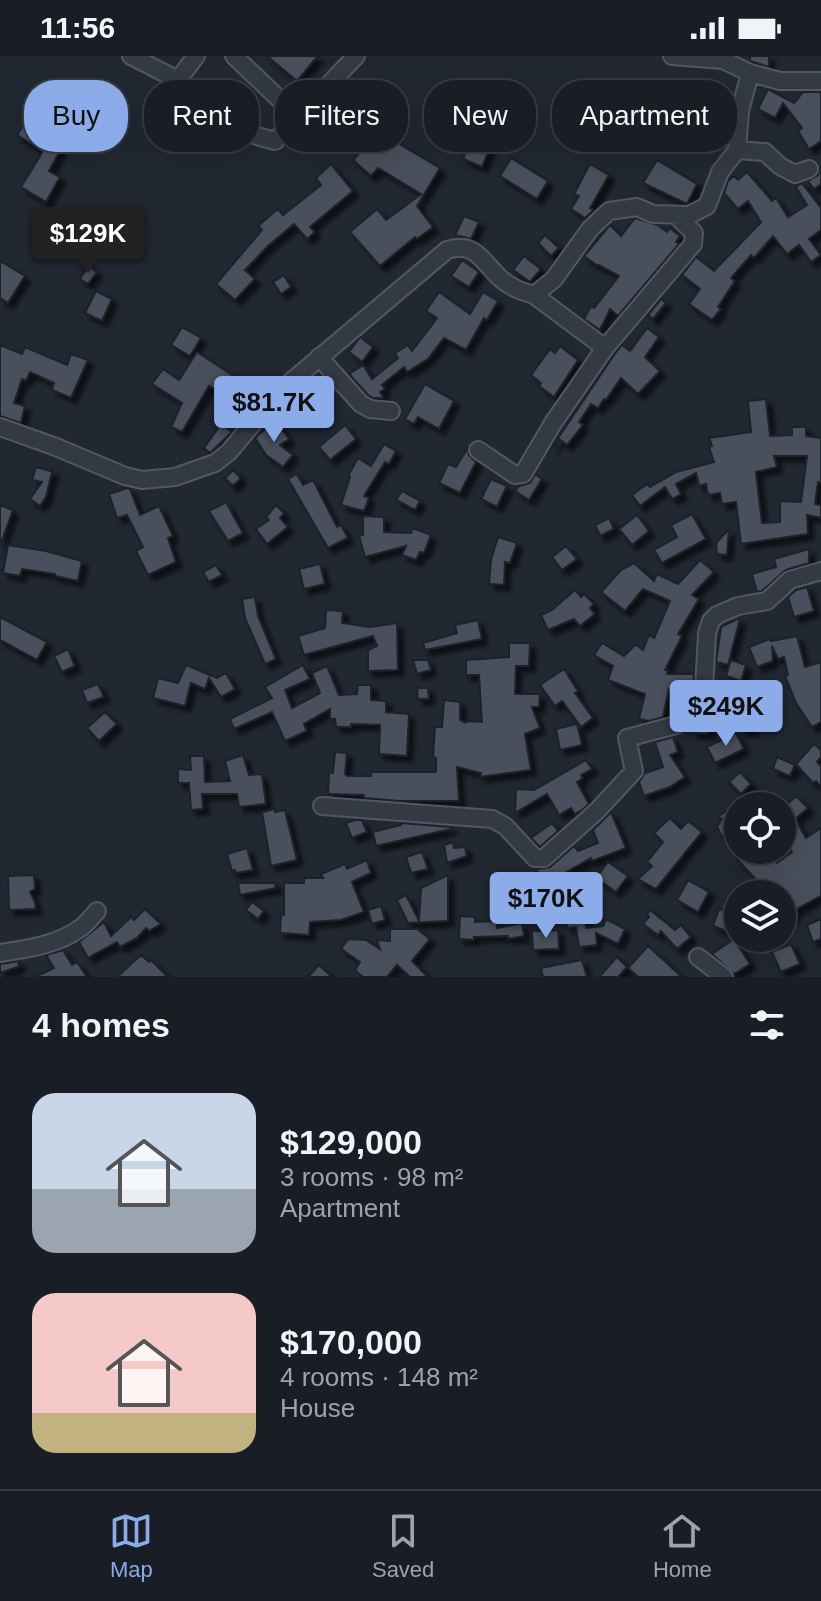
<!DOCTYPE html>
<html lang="en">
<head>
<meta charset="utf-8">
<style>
	body { margin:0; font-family:Helvetica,sans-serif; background:#262b32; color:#f1f3f6; height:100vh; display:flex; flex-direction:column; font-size:30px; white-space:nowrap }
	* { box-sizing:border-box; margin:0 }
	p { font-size:26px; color:#9fa2a7 }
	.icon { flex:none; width:44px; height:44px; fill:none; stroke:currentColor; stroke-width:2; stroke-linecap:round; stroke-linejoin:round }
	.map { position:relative; height:921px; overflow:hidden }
	.drawer { display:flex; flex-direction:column; background:#191e26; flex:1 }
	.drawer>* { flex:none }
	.guide { position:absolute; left:24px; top:24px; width:774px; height:72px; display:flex; gap:16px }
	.controls { position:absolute; left:724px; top:736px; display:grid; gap:16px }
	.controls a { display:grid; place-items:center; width:72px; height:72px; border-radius:50%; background:#191e26; box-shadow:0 8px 32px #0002,0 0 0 2px #373c43; font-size:40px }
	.price { position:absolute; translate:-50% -68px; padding:0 18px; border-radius:8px; background:#8bace8; color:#111; font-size:26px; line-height:52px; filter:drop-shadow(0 2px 4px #0008) }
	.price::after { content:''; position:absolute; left:50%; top:48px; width:24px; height:18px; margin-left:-12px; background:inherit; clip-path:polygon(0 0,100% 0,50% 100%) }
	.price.current { background:#222; color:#fff }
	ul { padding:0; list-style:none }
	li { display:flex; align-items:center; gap:24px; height:200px; padding:0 32px }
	li span { display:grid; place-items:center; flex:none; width:224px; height:160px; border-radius:24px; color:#555 }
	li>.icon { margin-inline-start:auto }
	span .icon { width:96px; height:96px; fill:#fffc; stroke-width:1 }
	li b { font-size:34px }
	h2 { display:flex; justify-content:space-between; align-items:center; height:96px; padding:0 32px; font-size:34px }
	.chip { padding:0 28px; border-radius:32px; background:#191e26; box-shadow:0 8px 32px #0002,0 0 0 2px #373c43; font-size:28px; line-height:72px }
	.chip.current { background:#8bace8; color:#111 }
	.status { display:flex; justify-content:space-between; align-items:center; height:56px; padding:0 40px; background:#191e26; direction:ltr }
	.status svg { height:22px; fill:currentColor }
	.tabs { display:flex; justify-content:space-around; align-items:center; height:112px; border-top:2px solid #373c43; background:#191e26; font-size:22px; color:#9fa2a7 }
	.tabs a { display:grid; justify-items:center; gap:4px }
	.tabs .current { color:#8bace8 }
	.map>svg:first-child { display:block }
</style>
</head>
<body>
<div class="status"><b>11:56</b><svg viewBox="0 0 49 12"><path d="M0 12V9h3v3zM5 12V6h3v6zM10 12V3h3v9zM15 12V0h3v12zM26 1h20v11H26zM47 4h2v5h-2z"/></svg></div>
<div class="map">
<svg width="821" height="921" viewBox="0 0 821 921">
	<defs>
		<filter id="shadow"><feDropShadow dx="5.5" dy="5.5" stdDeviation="2" flood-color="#0009"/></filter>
	</defs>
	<rect width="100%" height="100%" fill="#212832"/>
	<!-- building -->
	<path fill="#484f5b" stroke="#1c2129" stroke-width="2" fill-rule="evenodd" filter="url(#shadow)" d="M267 0H318L297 25Z
		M750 0H769V11L750 5Z
		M45 33 58 39 48 59 35 52Z
		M768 33 794 47 803 36H821V85L809 93 798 75 802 72 783 47 775 62 758 53Z
		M666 36 689 56 673 73 651 54Z
		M701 36 726 44 720 66 694 58Z
		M608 42 636 61 623 81 595 62Z
		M385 60 399 72 393 84 440 112 417 150 433 171 417 183 415 181 380 210 350 176 377 153 386 164 421 138 378 112 371 120 353 104 377 78 373 75Z
		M23 70 50 87 52 83 63 89 49 115 60 121 46 146 21 131 43 95 17 79Z
		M471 83 490 91 482 111 463 103Z
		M511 102 548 125 537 143 500 120Z
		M657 104 697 128 687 148 643 127Z
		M331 108 353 135 310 171 315 176 307 183 294 168 268 190 245 214 255 223 235 244 216 228 262 174 258 170 278 153 283 159 321 129 316 122Z
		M590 108 609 119 590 152 594 154 585 162 571 153 579 140 574 138Z
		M821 109V128L814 133 808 125 818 119Z
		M747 116 772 145 776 142 788 161 807 149 796 131 802 127 821 152V174L809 183 821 199 811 206 799 189 787 198 773 180 754 202 751 199 731 222 735 225 718 251 721 253 712 264 689 248 700 233 682 219 696 201 714 215 761 166 748 145 738 153 724 137 728 125 734 120 738 124Z
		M464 160 479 166 471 183 455 179Z
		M635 162 658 169 667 176 670 172 680 180 676 186 679 188 618 260 610 253 600 274 584 263 591 250 594 252 619 220 599 209 598 210 584 200 610 169 621 180Z
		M545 179 559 192 551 200 538 187Z
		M524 200 541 213 530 226 513 214Z
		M462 204 479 216 469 231 451 220Z
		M0 205 25 220 8 247 0 242Z
		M88 210 97 216 88 228 80 223Z
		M284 219 291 231 281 238 273 226Z
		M96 235 112 243 102 265 85 257Z
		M439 236 470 258 483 236 498 245 487 264 484 262 466 294 444 282 428 303 407 316 404 311 382 329 385 333 380 336 384 342H373L368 339 349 318 363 309 372 323 398 302 395 297 408 289 412 295 437 262 426 255Z
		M661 243 666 247 653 263 648 259Z
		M182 271 201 282 190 300 171 289Z
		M647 272 659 281 645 301 660 315 638 338 621 322 606 344 604 343 598 352 591 348 579 366 583 369 567 389 559 383 550 394 614 299 622 289 630 295Z
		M360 281 373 291 362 306 349 296Z
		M0 289 22 298 25 291 67 309 71 298 88 304 71 342 52 334 54 327 30 316 26 325 22 323 14 347 25 350 21 367 0 360Z
		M560 290 578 304 554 341 539 330 541 327 531 319 550 293 555 297Z
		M197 296 258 336 246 354 209 330 182 376 171 371 182 347 152 328 163 313 179 324Z
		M425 328 454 345 439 373 418 361 414 368 405 363Z
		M766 343 770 380 792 379V371H806V380L821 382V427L818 426 815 448 821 449V462L807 459 808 478 741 488 736 446 722 448 720 437 708 439 706 428 699 430 696 417 676 428 681 438 672 443 665 431 640 450 632 439 647 428 650 431 676 416 714 406 709 391 712 390 709 382 751 376 748 345ZM774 400H807L801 446 780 445V466L762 467 756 416 777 411Z
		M275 364 289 383 280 389 293 399 283 411 266 399 255 382Z
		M221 368 232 376 210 397 204 392Z
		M345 369 356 383 330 404 319 391Z
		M384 388 396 395 389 408 385 406 364 440 369 442 364 455 341 449 350 421 348 420 358 402 371 410Z
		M467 393 469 399 476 406 460 437 439 427 448 408 456 411Z
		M36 411 51 415 53 412 46 441 40 450 30 443 42 426 32 424Z
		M233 414 241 422 233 430 225 422Z
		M297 418 303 429 313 424 337 471 341 469 348 482 328 492 288 423Z
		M535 418 542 423 529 444 515 435 519 430 530 427Z
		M491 423 507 430 497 451 481 443Z
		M127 432 130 433 140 459 159 450 173 480 168 482 176 506 148 519 136 495 143 491 127 459 117 462 109 438Z
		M402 435 420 445 415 454 396 444Z
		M226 446 243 477 228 485 209 455Z
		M0 449 13 454 1 487H0Z
		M276 449 284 457 280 462 288 471 267 488 256 473 269 464 266 461Z
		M692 458 706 483 662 507 654 494 677 481 671 469Z
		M637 459 649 475 632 489 619 473Z
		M363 460 384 461V476L411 477 413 472 431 479 424 497 420 496 416 504 402 499 406 490 365 501 359 480 363 479Z
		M609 462 614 473 600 480 595 469Z
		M729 473 727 499 717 498 716 487Z
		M498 481 517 487 510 507 505 506 504 529 489 528 491 504Z
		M8 489 46 495 82 505 78 525 55 520V518L22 513 20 520 3 517Z
		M566 490 577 503 562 514 552 501Z
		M809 493V507L786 514 762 535 757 536 752 518 776 511 774 503Z
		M700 504 714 516 692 539 699 543 678 578 682 580 665 614 668 615 667 618H694L693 631 669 633 663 661 649 665 639 663 645 638 608 624 613 610 594 599 602 587 624 600 636 588 643 594 649 579 654 582 670 545 643 533 625 555 601 536 620 515 634 507 654 525 657 518 678 528Z
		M320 508 325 528 304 533 299 513Z
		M216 509 222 519 209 526 203 516Z
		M807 531 814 555 794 561 788 541 796 534Z
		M575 534 581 541 584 538 594 548 590 552 595 558 580 570 574 563 548 574 541 559 552 554Z
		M255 541 258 560 276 603 265 608 245 562 242 543Z
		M326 554 343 555 342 567 370 571 397 567 398 614 368 615V594L377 590 373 580 304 599 298 580 325 572Z
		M0 561 47 586 37 604 0 584Z
		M737 563H740L728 609 716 606 721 571Z
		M478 564 482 583 425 594 423 587 457 577 455 569Z
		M797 580 805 611 821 606V666L812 671 796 647 785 620 788 619 784 601 778 603 772 590 773 605 757 611 749 591 770 583 771 585Z
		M509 587H530L529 610H516L515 638H540L539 651H532L540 672 525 678 531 714 480 721 481 717 457 711 459 745H399L364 742V739L328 738 329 717H333L335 696 347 697 345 718 347 720H371V716H436V702L433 701 435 671H442L444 644 460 646V664L466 667 467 665 482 666 479 619H466V604L509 601Z
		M68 593 75 610 62 616 54 600Z
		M413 604H428L431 614 417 618Z
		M731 604 746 609 741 625 726 620Z
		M186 609 217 622 226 617 235 633 221 641 209 622 205 633 191 627 185 650 153 642 158 622 178 627Z
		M303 609 310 623 285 634 292 652 320 637 312 617 327 610 339 639 357 638 358 629H371V644L386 645V656L409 658 407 700 379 698 380 669 351 668V671H336L335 663H330V653L304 668 307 675 285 685 272 656 234 673 230 663 272 642 265 631Z
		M564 613 578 635 575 637 593 662 581 671 562 645 555 650 540 629Z
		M98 628 104 641 87 647 82 634Z
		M417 632H428L429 643H418Z
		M773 633 774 657H754L753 675 741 674 742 659 712 660V646L751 645V634Z
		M105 656 117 668 99 685 87 672Z
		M702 657 709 658 708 678 692 677V668Z
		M577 668 582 689 560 694 556 673Z
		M736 677 744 693 715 707 707 691Z
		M673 681 678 696 670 699 685 721 670 731 644 740 639 726 645 717 663 711 655 686Z
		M814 688 821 694V701L817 706 821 710V731L816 725 813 727 796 708Z
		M243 699 249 719 262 718 266 748 239 751 237 738H202L203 753 191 754 189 727H178V713L191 714 190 700H204L205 726 230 725 225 705Z
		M777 701 795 709 790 720 773 713Z
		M586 704 592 713 581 719 583 722 577 726 589 748 582 754 575 758 571 752 559 759 547 738 515 757 516 733 534 734Z
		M740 716 751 728 741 738 729 726Z
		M796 740 808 752 795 763 784 751Z
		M275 753V756L285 754 297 804 271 810 262 756Z
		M729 754 738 770 722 780 717 771 722 763 718 760Z
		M611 756 626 792 592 805 591 802 546 828 536 813 550 811 574 790 578 795 598 787 593 774Z
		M670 762 681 773 688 765 702 776 656 833 638 823 652 810 647 806 663 786 654 777Z
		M795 763 806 782 821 772V840L793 855 795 858 782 867V838H769L737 803 741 794H759L777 807 792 796 782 778V771Z
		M355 764H362L367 776 352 782 346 767Z
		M401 767 451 771V773L376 790 373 776 401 769Z
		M552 767 558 775 540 791 531 782Z
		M453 786 454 792 465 791 467 800 447 807 444 789Z
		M247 792 253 814 236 817 235 814 232 815 227 798Z
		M422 796 428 813 411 817 406 801Z
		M367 804 371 817 352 826 364 856 341 864 310 866 309 879 280 877 281 859H284V827H304V822H323L321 818 345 808 347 813Z
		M608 806 628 820 616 836 596 822Z
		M34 819 35 833 30 836 35 846 36 853 9 854 8 820Z
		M448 819V865L408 867 397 844 406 839 419 865 421 832Z
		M688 824 709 836 698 856 677 844Z
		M495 825H524V835L537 836V847L495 845Z
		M238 827H275L276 832 240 839Z
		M252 846 264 855 258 863 246 854Z
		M585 849 586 872 603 870 606 863 625 873 618 888 596 877 597 889 579 891 576 871 567 872 566 850Z
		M381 850 385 864 372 868 368 854Z
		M145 853 161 868 149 875 146 872 137 882 120 891 117 886 88 902 79 886 104 866 111 880 131 861 134 864Z
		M719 853 735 859 729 876 713 870Z
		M650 854 675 874 681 869 691 881 677 893 661 875 658 879 643 868 649 861 647 858Z
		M460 860 475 861V866L497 865V872L522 867 524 880 508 883V880L474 881V884L459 883Z
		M821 863V883L813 886 807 869Z
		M390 873H417L430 883 412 905 428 921H410L397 909 387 921H363L355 914 360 906 341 893 348 883 366 884 380 893 377 884 390 885Z
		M558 874 559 893 533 894 532 875Z
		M734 883 750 908 734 918 712 898Z
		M791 888 800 908 781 916 772 896Z
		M648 890 682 921H638L628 912Z
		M63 894 72 909 77 906 87 921H35L54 912 46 899Z
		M141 899 149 906 151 904 168 921H117Z
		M617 901 627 911 618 921H599Z
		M582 904 587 921H543L541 912Z
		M19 905 18 911 0 917V908Z
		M319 909 332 921H308Z"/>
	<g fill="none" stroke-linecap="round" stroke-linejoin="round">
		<!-- minor casing -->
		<g stroke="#525761" stroke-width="20">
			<path id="minor" d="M131 0 178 24 257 80 275 85 356 0
				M234 0 298 61
				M672 0 723 4 750 17 780 25H821
				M178 24 196 0
				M737 94 765 96 780 110 795 118 809 113
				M534 239 605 292
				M319 301 361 348 370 353 391 355
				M0 371 56 391 125 420 142 424 175 421 215 407 229 396 280 335 447 194C475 185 482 205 499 221 509 231 521 235 534 239L554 223 590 173 609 155 637 151 653 158 689 159 707 150 720 116 737 94 740 55 750 17
				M478 394 515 419 523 418 553 367 605 292 693 188 694 177 676 159
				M322 750 492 763 505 770 535 802H544L597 755 634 715 627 682 676 669 696 648 704 634 707 577 711 565 717 559 738 550 767 545 790 524 821 515
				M0 897C26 893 57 889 79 873 86 869 91 861 97 855
				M698 901 724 921"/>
		</g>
		<!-- minor -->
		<use href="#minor" stroke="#343a43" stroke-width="16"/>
	</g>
</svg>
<div class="controls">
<a><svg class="icon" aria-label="locate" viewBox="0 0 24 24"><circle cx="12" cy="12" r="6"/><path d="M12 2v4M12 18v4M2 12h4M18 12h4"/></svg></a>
<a><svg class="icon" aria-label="layers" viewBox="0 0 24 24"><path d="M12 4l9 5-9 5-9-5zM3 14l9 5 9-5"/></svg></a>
</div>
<b class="price current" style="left:88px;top:219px">$129K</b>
<b class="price" style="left:274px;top:388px">$81.7K</b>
<b class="price" style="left:726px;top:692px">$249K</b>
<b class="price" style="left:546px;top:884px">$170K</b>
<div class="guide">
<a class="chip current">Buy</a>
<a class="chip">Rent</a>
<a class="chip">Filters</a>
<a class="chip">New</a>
<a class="chip">Apartment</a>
</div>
</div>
<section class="drawer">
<h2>4 homes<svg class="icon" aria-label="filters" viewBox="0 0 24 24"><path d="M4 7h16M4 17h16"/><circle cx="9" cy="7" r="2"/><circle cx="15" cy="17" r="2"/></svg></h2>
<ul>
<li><span style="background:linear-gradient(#c9d6e8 60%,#9aa5b1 0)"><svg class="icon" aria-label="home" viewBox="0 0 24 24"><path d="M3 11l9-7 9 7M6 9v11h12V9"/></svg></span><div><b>$129,000</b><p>3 rooms · 98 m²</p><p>Apartment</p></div></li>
<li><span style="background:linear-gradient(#f6c9c9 75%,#c2b280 0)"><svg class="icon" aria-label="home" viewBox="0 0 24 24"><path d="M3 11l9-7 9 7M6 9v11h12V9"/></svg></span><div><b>$170,000</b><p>4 rooms · 148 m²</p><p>House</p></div></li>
</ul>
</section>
<nav class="tabs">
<a class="current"><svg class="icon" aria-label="map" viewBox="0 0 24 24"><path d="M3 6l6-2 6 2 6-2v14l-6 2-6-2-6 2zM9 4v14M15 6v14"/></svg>Map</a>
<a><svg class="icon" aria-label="saved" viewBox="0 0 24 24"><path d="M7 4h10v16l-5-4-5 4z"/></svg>Saved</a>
<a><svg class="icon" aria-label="home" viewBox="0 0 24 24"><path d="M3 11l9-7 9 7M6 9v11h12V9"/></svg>Home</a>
</nav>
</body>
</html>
